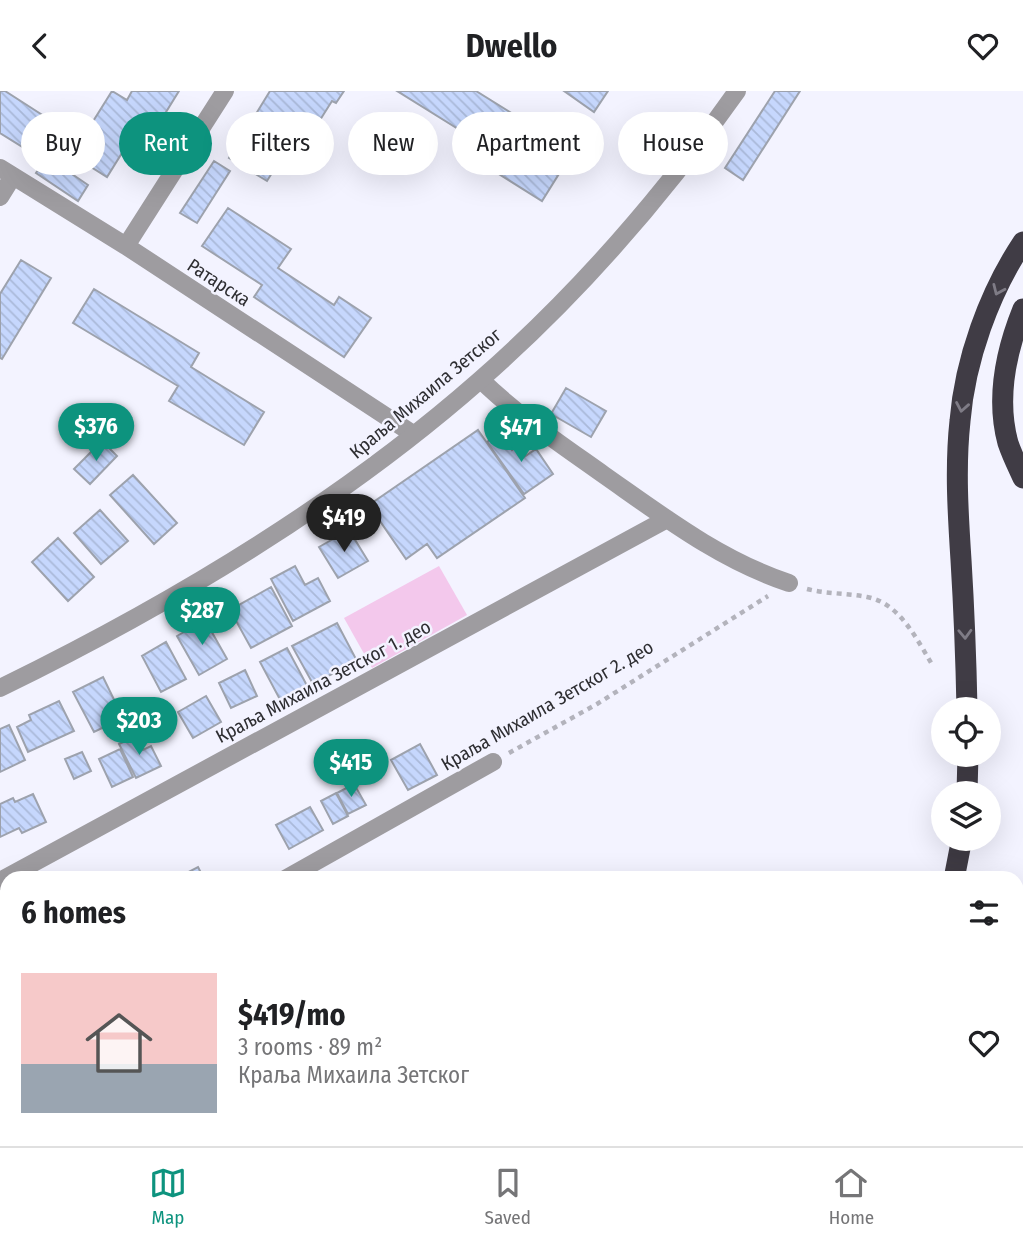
<!DOCTYPE html>
<html lang="en">
<head>
<meta charset="utf-8">
<style>
	body { margin:0; font-family:"Fira Sans Condensed",sans-serif; background:#f2f2f2; color:#202124; height:100vh; display:flex; flex-direction:column; font-size:26px; white-space:nowrap }
	* { box-sizing:border-box; margin:0 }
	p { font-size:23px; color:#757577 }
	.icon { flex:none; width:38px; height:38px; fill:none; stroke:currentColor; stroke-width:2; stroke-linecap:round; stroke-linejoin:round }
	.map { position:relative; flex:1; overflow:hidden }
	.details { position:absolute; left:0px; top:780px; width:1024px; height:275px; display:flex; flex-direction:column; background:#fff; border-radius:21px 21px 0 0; box-shadow:0 7px 28px #0002 }
	.details>* { flex:none }
	.banner { position:absolute; left:21px; top:21px; width:982px; height:63px; display:flex; gap:14px }
	.fabs { position:absolute; left:931px; top:606px; display:grid; gap:14px }
	.fabs a { display:grid; place-items:center; width:70px; height:70px; border-radius:50%; background:#fff; box-shadow:0 7px 28px #0002; font-size:35px }
	.price { position:absolute; translate:-50% -60px; padding:0 16px; border-radius:24px; background:#0d937e; color:#fff; font-size:23px; line-height:46px; filter:drop-shadow(0 2px 4px #0008) }
	.price::after { content:''; position:absolute; left:50%; top:42px; width:21px; height:16px; margin-left:-10px; background:inherit; clip-path:polygon(0 0,100% 0,50% 100%) }
	.price.current { background:#222; color:#fff }
	ul { padding:0; list-style:none }
	li { display:flex; align-items:center; gap:21px; height:175px; padding:0 21px }
	li span { display:grid; place-items:center; flex:none; width:196px; height:140px; border-radius:0px; color:#555 }
	li>.icon { margin-inline-start:auto }
	span .icon { width:84px; height:84px; fill:#fffc; stroke-width:1 }
	li b { font-size:30px }
	h2 { display:flex; justify-content:space-between; align-items:center; height:84px; padding:0 21px; font-size:30px }
	.tag { padding:0 24px; border-radius:32px; background:#fff; box-shadow:0 7px 28px #0002; font-size:24px; line-height:63px }
	.tag.current { background:#0d937e; color:#fff }
	header { display:flex; justify-content:space-between; align-items:center; height:91px; padding:0 21px; background:#fff; font-size:32px; font-weight:700 }
	.dock { display:flex; justify-content:space-around; align-items:center; height:98px; border-top:2px solid #e0e0e0; background:#fff; font-size:19px; color:#757577 }
	.dock a { display:grid; justify-items:center; gap:4px }
	.dock .current { color:#0d937e }
	.map>svg:first-child { display:block }
</style>
</head>
<body>
<header><svg class="icon" aria-label="back" viewBox="0 0 24 24"><path d="M15 5l-7 7 7 7"/></svg>Dwello<svg class="icon" aria-label="heart" viewBox="0 0 24 24"><path d="M12 20l-8-8c-3-5 5-10 8-4 3-6 11-1 8 4z"/></svg></header>
<div class="map">
<svg width="1023" height="1055" viewBox="0 0 1023 1055">
	<defs>
		<pattern id="building-back-hatch" width="6" height="6" patternUnits="userSpaceOnUse" patternTransform="scale(1.75)"><rect width="6" height="6" fill="#c6d7fd"/><path d="M-1 5l2 2M0 0l6 6M5-1l2 2" fill="none" stroke="#aab9d9"/></pattern>
	</defs>
	<rect width="100%" height="100%" fill="#f3f3ff"/>
	<!-- garden -->
	<path fill="#f3c8ec" d="M439 475 467 524 372 577 344 527Z"/>
	<!-- building -->
	<path fill="url(#building-back-hatch)" stroke="#9da2ad" stroke-width="2" d="M0 0H5L61 36 47 58 35 50 29 60 0 42Z
		M112 0 127 9 132 0H179L158 34 145 25 107 86 72 64Z
		M270 0H344L336 12 332 10 308 48 297 42 267 90 229 67Z
		M397 0H476L513 23 502 40 562 78 542 110 478 70 487 56Z
		M564 0H608L594 21Z
		M775 0H800L743 89 725 77Z
		M47 66 88 94 78 110 36 82Z
		M214 70 230 80 197 132 180 122Z
		M228 117 291 158 278 177 334 214 339 206 371 227 344 266 254 206 262 194 202 155Z
		M21 169 51 187 2 268 0 267V203Z
		M94 198 199 262 191 276 264 321 244 354 169 310 178 295 73 232Z
		M566 297 606 320 591 346 551 323Z
		M478 339 525 407 437 467 427 453 406 468 369 414Z
		M500 342 512 359 517 355 524 366 536 358 553 383 524 403 487 351Z
		M102 350 117 365 90 393 74 378Z
		M133 384 177 432 154 453 110 404Z
		M100 419 128 450 101 473 74 442Z
		M349 439 368 470 338 487 319 456Z
		M58 447 94 486 68 510 32 471Z
		M295 475 305 494 318 487 330 510 293 530 271 488Z
		M271 496 292 535 251 557 230 519Z
		M205 529 227 568 199 584 177 545Z
		M337 532 357 570 313 593 292 555Z
		M166 551 186 588 161 601 142 565Z
		M287 557 312 604 285 618 260 571Z
		M245 579 257 605 231 617 219 592Z
		M103 586 123 627 94 641 73 601Z
		M206 605 221 631 193 647 178 621Z
		M59 610 74 640 28 661 17 636 31 629 29 624Z
		M9 634 25 669 0 681V638Z
		M136 645 143 659 151 655 161 675 136 687 119 653Z
		M420 653 437 684 408 699 391 669Z
		M120 658 133 686 112 696 99 668Z
		M82 661 91 680 74 688 65 668Z
		M354 693 366 714 348 723 337 702Z
		M336 702 348 725 333 733 321 710Z
		M33 703 46 731 22 742 19 737 0 746V713L13 707 15 711Z
		M310 716 323 739 289 758 276 734Z
		M198 776 204 788H175Z"/>
	<g fill="none" stroke-linecap="round" stroke-linejoin="round">
		<!-- path -->
		<path stroke="#b3b3bc" stroke-width="4.5" stroke-dasharray="5 5" stroke-linecap="butt" d="M807 498C826 503 847 502 867 506 900 512 917 549 933 575
			M509 662 597 613 768 505"/>
		<!-- minor -->
		<path stroke="#9e9ca0" stroke-width="18" d="M0 77 126 155 413 343
			M0 106 13 85
			M126 155 225 0
			M481 289C518 325 562 354 604 384 664 426 720 469 789 492
			M285 788 493 671
			M0 790 667 428
			M0 947 7 943"/>
		<!-- tertiary -->
		<path stroke="#9e9ca0" stroke-width="18" d="M0 597C170 514 338 414 480 289 577 204 663 105 737 0"/>
		<!-- motorway -->
		<path stroke="#403c45" stroke-width="21" d="M1023 218C1006 260 996 308 1008 352 1012 364 1018 376 1023 387
			M967 618C966 568 964 518 961 469 958 423 955 376 960 330 965 269 989 202 1023 151
			M967 702 968 663
			M954 788 962 747
			M1017 824 1023 816
			M1017 889 1023 883
			M798 1055 805 1048
			M855 1055 862 1048"/>
	</g>
	<!-- one-way arrows -->
	<defs><path id="oneway-chevron" d="M-2-3.5L2.5 0L-2 3.5" fill="none" stroke-width="1.6" stroke-linecap="round" stroke-linejoin="round" transform="scale(1.75)"/></defs>
	<g stroke="#7f7c86">
		<use href="#oneway-chevron" transform="translate(998 199) rotate(114)"/>
		<use href="#oneway-chevron" transform="translate(962 316) rotate(100)"/>
		<use href="#oneway-chevron" transform="translate(965 543) rotate(88)"/>
	</g>
	<g text-anchor="middle" stroke-width="5" stroke-linejoin="round" paint-order="stroke">
		<!-- street labels -->
		<g font-size="19" fill="#2e2e32" stroke="#f3f3ff">
			<text transform="translate(219 191) rotate(33)" y="7">Ратарска</text>
			<text transform="translate(425 302) rotate(-40)" y="7">Краља Михаила Зетског</text>
			<text transform="translate(323 590) rotate(-28)" y="7">Краља Михаила Зетског 1. део</text>
			<text transform="translate(547 614) rotate(-30)" y="7">Краља Михаила Зетског 2. део</text>
		</g>
	</g>
</svg>
<div class="fabs">
<a><svg class="icon" aria-label="locate" viewBox="0 0 24 24"><circle cx="12" cy="12" r="6"/><path d="M12 2v4M12 18v4M2 12h4M18 12h4"/></svg></a>
<a><svg class="icon" aria-label="layers" viewBox="0 0 24 24"><path d="M12 4l9 5-9 5-9-5zM3 14l9 5 9-5"/></svg></a>
</div>
<b class="price" style="left:96px;top:372px">$376</b>
<b class="price" style="left:521px;top:373px">$471</b>
<b class="price current" style="left:344px;top:463px">$419</b>
<b class="price" style="left:202px;top:556px">$287</b>
<b class="price" style="left:139px;top:666px">$203</b>
<b class="price" style="left:351px;top:708px">$415</b>
<div class="banner">
<a class="tag">Buy</a>
<a class="tag current">Rent</a>
<a class="tag">Filters</a>
<a class="tag">New</a>
<a class="tag">Apartment</a>
<a class="tag">House</a>
</div>
<section class="details">
<h2>6 homes<svg class="icon" aria-label="filters" viewBox="0 0 24 24"><path d="M4 7h16M4 17h16"/><circle cx="9" cy="7" r="2"/><circle cx="15" cy="17" r="2"/></svg></h2>
<ul>
<li><span style="background:linear-gradient(#f6c9c9 65%,#9aa5b1 0)"><svg class="icon" aria-label="home" viewBox="0 0 24 24"><path d="M3 11l9-7 9 7M6 9v11h12V9"/></svg></span><div><b>$419/mo</b><p>3 rooms · 89 m²</p><p>Краља Михаила Зетског</p></div><svg class="icon" aria-label="heart" viewBox="0 0 24 24"><path d="M12 20l-8-8c-3-5 5-10 8-4 3-6 11-1 8 4z"/></svg></li>
</ul>
</section>
</div>
<nav class="dock">
<a class="current"><svg class="icon" aria-label="map" viewBox="0 0 24 24"><path d="M3 6l6-2 6 2 6-2v14l-6 2-6-2-6 2zM9 4v14M15 6v14"/></svg>Map</a>
<a><svg class="icon" aria-label="saved" viewBox="0 0 24 24"><path d="M7 4h10v16l-5-4-5 4z"/></svg>Saved</a>
<a><svg class="icon" aria-label="home" viewBox="0 0 24 24"><path d="M3 11l9-7 9 7M6 9v11h12V9"/></svg>Home</a>
</nav>
</body>
</html>
